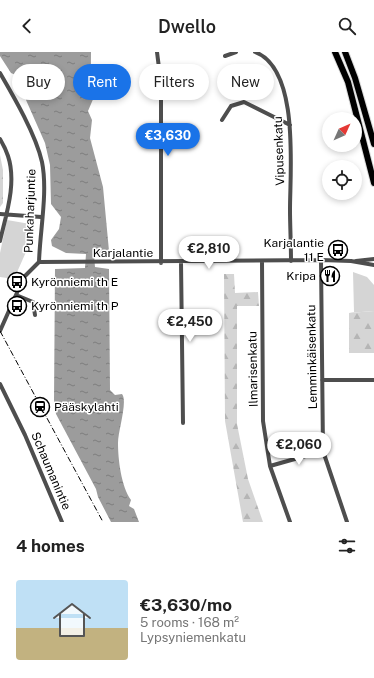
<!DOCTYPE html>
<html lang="en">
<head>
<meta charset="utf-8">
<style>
	body { margin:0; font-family:"Public Sans",sans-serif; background:#f6f6f6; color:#222; height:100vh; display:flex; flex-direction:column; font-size:15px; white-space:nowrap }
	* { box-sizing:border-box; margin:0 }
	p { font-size:13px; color:#767676 }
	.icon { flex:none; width:22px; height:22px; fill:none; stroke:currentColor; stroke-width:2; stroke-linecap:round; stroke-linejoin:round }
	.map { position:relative; height:470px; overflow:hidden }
	.drawer { display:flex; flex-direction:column; background:#fff; flex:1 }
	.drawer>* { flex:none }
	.hud { position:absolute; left:12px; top:12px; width:350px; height:36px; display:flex; gap:8px }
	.needle { width:26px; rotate:45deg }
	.tools { position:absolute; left:322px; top:60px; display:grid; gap:8px }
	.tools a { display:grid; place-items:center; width:40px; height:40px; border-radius:50%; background:#fff; box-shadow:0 2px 6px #0003; font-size:20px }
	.price { position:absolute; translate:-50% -34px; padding:0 9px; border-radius:14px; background:#fff; color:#222; font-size:13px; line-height:26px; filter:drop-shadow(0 1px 2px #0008) }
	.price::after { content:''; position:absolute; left:50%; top:24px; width:12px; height:9px; margin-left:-6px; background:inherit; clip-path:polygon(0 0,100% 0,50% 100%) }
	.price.current { background:#1a73e8; color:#fff }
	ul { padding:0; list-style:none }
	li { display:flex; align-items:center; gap:12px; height:100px; padding:0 16px }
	li span { display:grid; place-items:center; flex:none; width:112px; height:80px; border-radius:4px; color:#555 }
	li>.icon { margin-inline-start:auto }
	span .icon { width:48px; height:48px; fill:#fffc; stroke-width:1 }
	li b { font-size:17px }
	h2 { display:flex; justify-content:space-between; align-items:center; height:48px; padding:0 16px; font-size:17px }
	.pill { padding:0 14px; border-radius:18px; background:#fff; box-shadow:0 2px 6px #0003; font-size:14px; line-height:36px }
	.pill.current { background:#1a73e8; color:#fff }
	header { display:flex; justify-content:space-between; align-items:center; height:52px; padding:0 16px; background:#fff; font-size:18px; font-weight:600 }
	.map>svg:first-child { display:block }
</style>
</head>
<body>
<header><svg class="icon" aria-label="back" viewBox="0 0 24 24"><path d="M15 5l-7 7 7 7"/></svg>Dwello<svg class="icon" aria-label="search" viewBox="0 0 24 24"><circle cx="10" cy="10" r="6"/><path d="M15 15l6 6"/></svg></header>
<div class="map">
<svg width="374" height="470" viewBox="0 0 374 470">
	<defs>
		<pattern id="forest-firs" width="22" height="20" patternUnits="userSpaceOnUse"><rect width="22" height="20" fill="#d5d5d5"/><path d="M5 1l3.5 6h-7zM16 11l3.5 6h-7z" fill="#b5b5b5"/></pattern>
		<pattern id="water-ripples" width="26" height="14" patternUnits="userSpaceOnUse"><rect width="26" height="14" fill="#9c9c9c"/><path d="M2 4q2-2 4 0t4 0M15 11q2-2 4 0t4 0" fill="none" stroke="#7d7d7d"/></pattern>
	</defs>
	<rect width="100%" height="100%" fill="#fff"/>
	<!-- green -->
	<path fill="#d5d5d5" d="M7 168 30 172V191L14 227 0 225V201Z
		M353 220 367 225 374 233V259L349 261 354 260Z"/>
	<!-- forest -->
	<path fill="url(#forest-firs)" d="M0 103 3 118V151L0 155Z
		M224 222H234L235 241 258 240 259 254H237V372L248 427 263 470H243L225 369Z
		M374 259V301H349V261Z"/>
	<!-- water -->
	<path fill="url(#water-ripples)" d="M0 0H91C91 15 90 31 94 45L88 59 92 68 90 86 103 135 109 199 94 203 95 215 109 217 110 338 115 343 122 342C128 349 118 379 118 391 118 407 121 434 131 448L129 454 134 457 139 470H111L98 445 96 437 56 362 54 348 55 217 85 216 86 202 66 201 52 194 51 188 59 177 61 165 51 152 50 113 45 91 26 48 27 39 23 26 11 21 0 4Z"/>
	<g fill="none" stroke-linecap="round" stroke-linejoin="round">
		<!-- highway casing -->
		<g stroke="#dbdbdb" stroke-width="8">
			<path id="highway" d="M335 0 348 30 374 131
				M345 0 355 26 374 92"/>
		</g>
		<!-- minor -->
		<path stroke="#4e4e4e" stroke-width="4" d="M157 0 161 32V211
			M255 0C300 17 290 118 290 157 290 174 291 191 291 209
			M225 4 236 0
			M0 21C14 45 36 83 42 110 48 140 40 178 39 210
			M222 68 231 54 244 50 290 73
			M0 87C3 92 6 98 8 104 17 131 6 163 0 189
			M0 162 41 165
			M321 208 323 399 347 470
			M262 209 263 369 270 414 290 470
			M356 209 374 207
			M39 210 321 208 351 209 374 213
			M181 210 183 371
			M16 243 33 250 35 263
			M0 279 24 225 39 210
			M322 328H374
			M0 332 25 383 62 470
			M270 414 323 399"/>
		<!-- highway -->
		<use href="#highway" stroke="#000" stroke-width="6"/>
		<!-- rail -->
		<path stroke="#000" stroke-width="1" stroke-dasharray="6 2 1 2" stroke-linecap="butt" d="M0 279 103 470"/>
	</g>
	<!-- icons -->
	<defs>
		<g id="bus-ring" transform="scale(1)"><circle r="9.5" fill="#fff" stroke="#000" stroke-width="1.5"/><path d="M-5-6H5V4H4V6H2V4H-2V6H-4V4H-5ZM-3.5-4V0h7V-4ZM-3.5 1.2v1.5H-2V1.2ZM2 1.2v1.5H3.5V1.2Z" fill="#000"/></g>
		<g id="restaurant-ring" transform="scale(1)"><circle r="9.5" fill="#fff" stroke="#000" stroke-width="1.5"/><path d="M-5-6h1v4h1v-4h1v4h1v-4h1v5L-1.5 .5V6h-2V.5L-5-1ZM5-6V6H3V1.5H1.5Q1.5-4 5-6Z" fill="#000"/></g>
		<g id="station-ring" transform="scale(1)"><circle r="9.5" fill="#fff" stroke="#000" stroke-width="1.5"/><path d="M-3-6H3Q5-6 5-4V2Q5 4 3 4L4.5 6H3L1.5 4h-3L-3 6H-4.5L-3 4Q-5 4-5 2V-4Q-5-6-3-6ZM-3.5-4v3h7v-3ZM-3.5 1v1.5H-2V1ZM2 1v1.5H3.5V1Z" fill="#000"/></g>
	</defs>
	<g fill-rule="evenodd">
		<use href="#bus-ring" x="338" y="198"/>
		<use href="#restaurant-ring" x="330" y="224"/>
		<use href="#bus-ring" x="17" y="230"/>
		<use href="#bus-ring" x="17" y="254"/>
		<use href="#station-ring" x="40" y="355"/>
	</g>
	<g text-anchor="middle" stroke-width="3" stroke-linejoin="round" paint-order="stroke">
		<!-- street labels -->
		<g font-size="12" fill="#000" stroke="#fff">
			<text transform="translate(279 99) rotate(-92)" y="4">Vipusenkatu</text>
			<text transform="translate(30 159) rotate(-88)" y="4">Punkaharjuntie</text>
			<text x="123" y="205">Karjalantie</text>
			<text transform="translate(312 305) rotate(-91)" y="4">Lemminkäisenkatu</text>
			<text transform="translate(253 317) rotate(-91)" y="4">Ilmarisenkatu</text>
			<text transform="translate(51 419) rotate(67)" y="4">Schaumanintie</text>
		</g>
		<!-- poi labels -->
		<g font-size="12" fill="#000" stroke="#fff" text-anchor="start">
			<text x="324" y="195" text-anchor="end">Karjalantie<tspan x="324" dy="14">11 E</tspan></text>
			<text x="316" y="228" text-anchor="end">Kripa</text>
			<text x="31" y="234">Kyrönniemi th E</text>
			<text x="31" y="258">Kyrönniemi th P</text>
			<text x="54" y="359">Pääskylahti</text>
		</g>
	</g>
</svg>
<div class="tools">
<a><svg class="needle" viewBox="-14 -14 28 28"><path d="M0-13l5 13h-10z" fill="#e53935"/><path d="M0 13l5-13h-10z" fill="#767676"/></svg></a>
<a><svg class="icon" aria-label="locate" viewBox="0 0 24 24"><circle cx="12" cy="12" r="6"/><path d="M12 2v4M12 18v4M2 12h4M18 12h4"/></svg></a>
</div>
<b class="price current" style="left:168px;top:105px">€3,630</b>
<b class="price" style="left:209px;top:218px">€2,810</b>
<b class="price" style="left:190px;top:291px">€2,450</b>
<b class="price" style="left:299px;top:414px">€2,060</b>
<div class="hud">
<a class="pill">Buy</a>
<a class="pill current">Rent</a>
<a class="pill">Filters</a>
<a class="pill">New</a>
</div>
</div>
<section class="drawer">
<h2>4 homes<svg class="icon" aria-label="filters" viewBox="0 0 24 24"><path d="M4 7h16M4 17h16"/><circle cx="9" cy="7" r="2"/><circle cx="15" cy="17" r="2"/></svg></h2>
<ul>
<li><span style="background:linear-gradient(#bfe0f5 60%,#c2b280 0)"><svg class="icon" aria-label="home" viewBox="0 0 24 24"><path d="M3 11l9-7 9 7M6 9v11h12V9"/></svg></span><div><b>€3,630/mo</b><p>5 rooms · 168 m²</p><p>Lypsyniemenkatu</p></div></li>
</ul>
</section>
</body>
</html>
